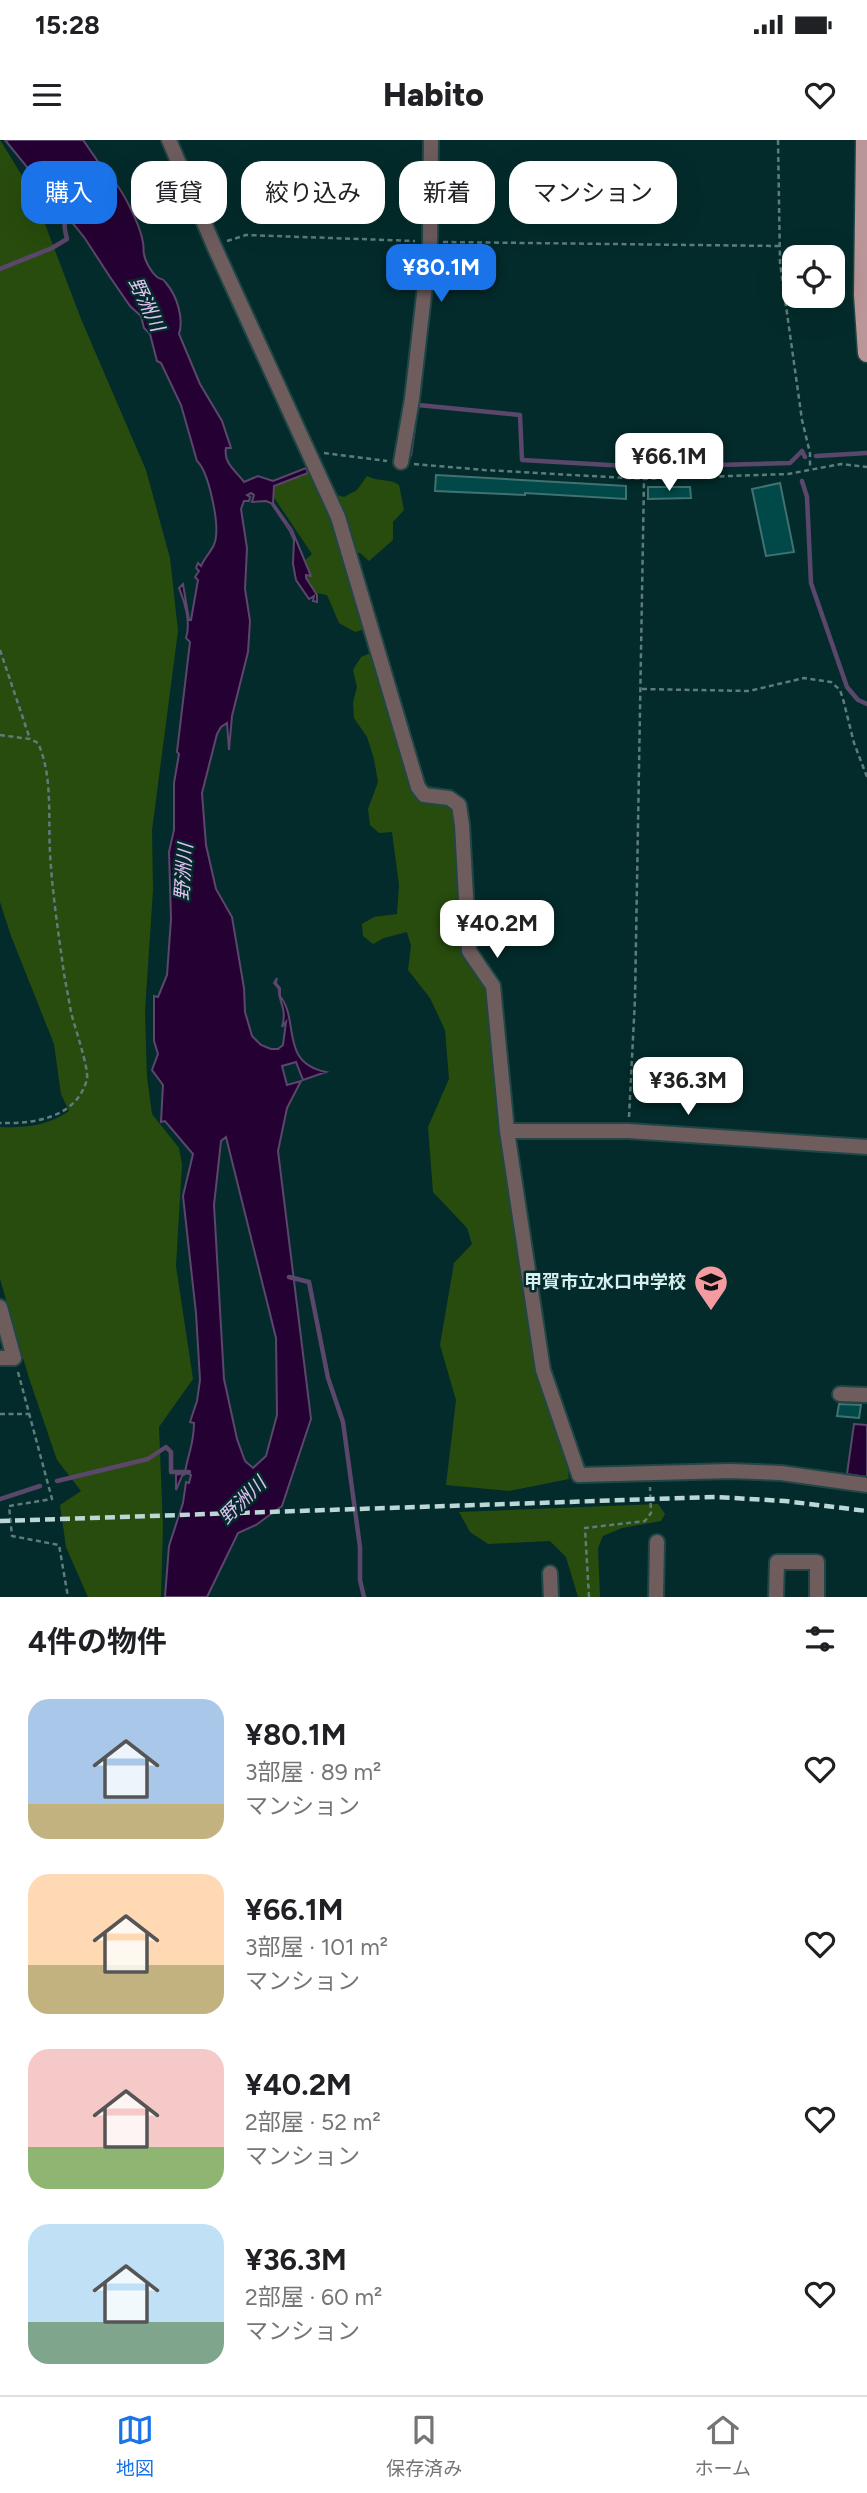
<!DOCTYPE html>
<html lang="ja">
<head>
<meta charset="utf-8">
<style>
	body { margin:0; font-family:Figtree,"Noto Sans JP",sans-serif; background:#f6f6f6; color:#202124; height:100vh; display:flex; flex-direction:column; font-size:26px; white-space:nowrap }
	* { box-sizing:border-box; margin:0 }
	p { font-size:23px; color:#757577 }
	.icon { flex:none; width:38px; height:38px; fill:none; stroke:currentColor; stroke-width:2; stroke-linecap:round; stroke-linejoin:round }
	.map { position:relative; height:1457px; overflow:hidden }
	.side { display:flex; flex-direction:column; background:#fff; flex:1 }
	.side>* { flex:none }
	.hud { position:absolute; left:21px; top:21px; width:826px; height:63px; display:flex; gap:14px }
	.tools { position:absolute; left:782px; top:105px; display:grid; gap:14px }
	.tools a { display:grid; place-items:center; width:63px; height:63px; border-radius:14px; background:#fff; box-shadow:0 7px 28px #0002; font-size:35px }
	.price { position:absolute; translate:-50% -60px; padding:0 16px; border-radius:14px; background:#fff; color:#222; font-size:23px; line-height:46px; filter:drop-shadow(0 2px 4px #0008) }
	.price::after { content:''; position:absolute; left:50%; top:42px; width:21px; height:16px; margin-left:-10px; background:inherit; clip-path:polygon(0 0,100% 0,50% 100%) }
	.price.current { background:#1a73e8; color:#fff }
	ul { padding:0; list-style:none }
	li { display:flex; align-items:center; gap:21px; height:175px; padding:0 28px }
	li span { display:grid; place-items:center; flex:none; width:196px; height:140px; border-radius:21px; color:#555 }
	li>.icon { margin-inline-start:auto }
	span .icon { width:84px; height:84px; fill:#fffc; stroke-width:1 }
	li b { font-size:30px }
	h2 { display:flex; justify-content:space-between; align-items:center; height:84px; padding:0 28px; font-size:30px }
	.tag { padding:0 24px; border-radius:21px; background:#fff; box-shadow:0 7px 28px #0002; font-size:24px; line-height:63px }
	.tag.current { background:#1a73e8; color:#fff }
	.status { display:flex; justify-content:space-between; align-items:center; height:49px; padding:0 35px; background:#fff; direction:ltr }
	.status svg { height:19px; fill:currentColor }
	header { display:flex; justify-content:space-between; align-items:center; height:91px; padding:0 28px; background:#fff; font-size:32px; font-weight:800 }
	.tab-bar { display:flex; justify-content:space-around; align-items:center; height:98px; border-top:2px solid #e0e0e0; background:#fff; font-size:19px; color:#757577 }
	.tab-bar a { display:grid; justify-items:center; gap:4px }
	.tab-bar .current { color:#1a73e8 }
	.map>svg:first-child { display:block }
</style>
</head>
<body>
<div class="status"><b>15:28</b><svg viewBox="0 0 49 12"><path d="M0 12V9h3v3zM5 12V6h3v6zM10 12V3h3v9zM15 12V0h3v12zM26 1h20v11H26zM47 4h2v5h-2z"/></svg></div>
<header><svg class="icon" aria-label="menu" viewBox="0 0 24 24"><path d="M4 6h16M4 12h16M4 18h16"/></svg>Habito<svg class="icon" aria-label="heart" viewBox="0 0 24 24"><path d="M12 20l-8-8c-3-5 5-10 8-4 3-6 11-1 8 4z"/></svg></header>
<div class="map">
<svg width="867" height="1457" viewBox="0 0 867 1457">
	<rect width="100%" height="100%" fill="#042b2b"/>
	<!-- green -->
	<path fill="#284c0d" d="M0 0 34 55 81 179 146 330 170 418 178 491 152 690 153 750 145 871 147 937 152 974 179 1008 182 1024 176 1126 193 1239 159 1287 163 1387 161 1457H88L66 1407 60 1365 81 1351 57 1320 29 1238 0 1139V987C26 988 47 986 69 971L61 954 54 904 11 796 0 762Z
		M296 331 317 336 324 351 344 357 357 350 367 336C378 342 389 338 399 345L404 370 393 382V400L369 421 360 413H354L369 488 355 492 339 483 327 455 311 452 299 426 312 414 273 356 276 343 290 339Z
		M373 512 418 644 445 649 459 656 467 779 474 783 478 813 490 825 494 881 539 1191 559 1259 569 1339 509 1351 446 1345 456 1260 440 1205 454 1123 472 1104 467 1088 433 1052 428 987 449 939 445 890 430 858 408 830 411 806 407 792 384 798 373 804 363 796 362 784 374 777 397 774 399 745 392 692 379 693 370 685 368 669 378 642 374 619 367 597 354 578 353 562 357 547 353 530 361 517Z
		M658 1364 665 1374 661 1381 622 1388 603 1396 598 1408 600 1457H578L566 1417 550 1401 488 1404 470 1392 459 1372Z"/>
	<!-- water -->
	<path fill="#250033" stroke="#5a476b" stroke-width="2" fill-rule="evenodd" d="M5 0H83L108 36C121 44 141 87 143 103 144 106 143 110 144 114 145 121 151 132 157 137 163 141 162 137 166 143 177 156 184 178 179 194L200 244 222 281 231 308H226C223 323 236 331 244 342L258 336 273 341 306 328 308 333 274 346 273 363 292 390 311 436 306 435V438L317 455V462L313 461 314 456 309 459 296 440 293 424 294 400 290 391 271 363 266 361 252 362 254 355 251 353 247 355 250 357 249 361H244L241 369 247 408 245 449 250 481 248 512 232 576 229 610 227 583 221 587 217 594 202 653 206 705 216 749 232 777 244 848 245 872 252 896 261 905 271 909H278L283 905 286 882 282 887C288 867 277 860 279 849L274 843 277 838 276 843 280 848V856C300 881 279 922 326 932L303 940 296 922 282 926 287 945 301 941 287 968 278 1011 311 1279 282 1366 256 1385 238 1393 207 1457H165L169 1406 183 1363 186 1342 189 1343 191 1335 187 1333 182 1336 176 1350V1335L185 1333C188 1313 194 1305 194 1283L190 1282 197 1261 200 1240 196 1173 183 1056 193 1014 165 981 161 982 163 945 152 930 158 914 154 901V856L158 857 167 835 171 779 169 712 174 690V643L179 614 177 612 190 502 186 498C191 483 185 462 179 448L183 444 189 480H191L198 440 195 437 199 431 196 428 198 423 201 426C206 415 216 407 216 396 218 380 209 332 197 321L181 265 161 223 157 221 150 194 144 188 141 176 130 166 110 137 84 97ZM226 997 276 1198 277 1275 266 1316 253 1328 245 1321 237 1299 224 1239 214 1065 221 1001Z
		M854 1284 867 1285V1337L847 1334Z"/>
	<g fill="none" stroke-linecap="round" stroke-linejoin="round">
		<!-- stream -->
		<path stroke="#5a476b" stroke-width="4.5" d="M0 129 52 108 67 99C64 88 63 80 69 70
			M417 268 418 265 520 275 522 320 644 327 790 323 802 311 805 317
			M410 315 414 287
			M816 316 867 313
			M802 341 807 357 811 443 847 547 858 560 867 564
			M289 1137 309 1142 328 1238 343 1282 360 1407V1440L364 1457
			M57 1341 148 1319 166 1307 171 1312V1332H189
			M0 1359 40 1346"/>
	</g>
	<!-- building -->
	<path fill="#014848" stroke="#417171" stroke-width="2" d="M436 335 626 346V359L525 353V355L435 351Z
		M780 343 794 412 766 416 752 349Z
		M648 347H690L691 358 648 359Z
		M839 1264 861 1265 859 1278 837 1276Z"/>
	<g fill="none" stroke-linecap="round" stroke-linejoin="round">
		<!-- minor casing -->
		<g stroke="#214646" stroke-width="18">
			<path id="minor" d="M169 0 214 106 338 377 418 647 424 655 449 658 459 665 462 685 469 811 493 846 507 991 543 1230 579 1335 730 1331 781 1333 867 1345
				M401 322 412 259 430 103 431 0
				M507 991H628L867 1007
				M0 1167 14 1218H0
				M840 1254 867 1255
				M550 1433 551 1457
				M656 1457 657 1402
				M776 1457 777 1422H817V1457"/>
		</g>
		<!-- major casing -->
		<g stroke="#214646" stroke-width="21">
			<path id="major" d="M865 0 863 155 867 213"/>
		</g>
		<!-- path -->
		<path stroke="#5d7d7d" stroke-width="2.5" stroke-dasharray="5 3.5" stroke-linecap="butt" d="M778 0 780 123 802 280 810 313V329
			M227 101 246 95 415 101
			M443 102 779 106
			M324 313 387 321
			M414 324 484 330 644 339 788 334 841 324 867 327
			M0 510 30 599
			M642 549 749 551 804 538 831 542 840 550 843 559 854 603 867 637
			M0 595 30 599 38 603C53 636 48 678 50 713 52 748 57 784 62 819 64 837 68 854 71 872 74 885 89 928 87 939 77 978 34 984 0 983
			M629 977 635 859 644 339
			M18 1232 52 1359 9 1366 12 1396 59 1405 68 1457
			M0 1274H30
			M589 1457 585 1388 645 1381 651 1373 650 1347"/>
		<!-- minor -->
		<use href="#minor" stroke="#6f5d5e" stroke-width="14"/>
		<!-- major -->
		<use href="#major" stroke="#bb9698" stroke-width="18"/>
		<!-- rail -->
		<path stroke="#bdd7d7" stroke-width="4.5" stroke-dasharray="10 5" stroke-linecap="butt" d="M0 1381 715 1357 785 1361 867 1371"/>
	</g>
	<!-- icons -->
	<defs>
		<g id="school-pin" transform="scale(1.75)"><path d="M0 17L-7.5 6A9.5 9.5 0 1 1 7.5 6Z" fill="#f49aa1" stroke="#042b2b"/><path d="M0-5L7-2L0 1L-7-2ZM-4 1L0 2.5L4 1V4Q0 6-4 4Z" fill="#111"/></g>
	</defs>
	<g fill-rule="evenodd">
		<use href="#school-pin" x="711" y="1142"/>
	</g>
	<g text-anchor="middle" stroke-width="5" stroke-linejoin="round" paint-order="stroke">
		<!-- poi labels -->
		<g font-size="18" font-weight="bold" fill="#d6eeee" stroke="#042b2b" text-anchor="end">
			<text x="686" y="1148">甲賀市立水口中学校</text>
		</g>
		<!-- water labels -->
		<g font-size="19" font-style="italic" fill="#e4c1f4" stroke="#042b2b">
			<text transform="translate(147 164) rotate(65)" y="7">野洲川</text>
			<text transform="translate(183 732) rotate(-86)" y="7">野洲川</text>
			<text transform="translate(242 1360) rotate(-45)" y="7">野洲川</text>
		</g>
	</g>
</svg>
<div class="tools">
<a><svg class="icon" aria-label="locate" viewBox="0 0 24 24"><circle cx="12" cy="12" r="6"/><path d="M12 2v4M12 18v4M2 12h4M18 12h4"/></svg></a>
</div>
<b class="price current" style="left:441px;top:164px">¥80.1M</b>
<b class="price" style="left:669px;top:353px">¥66.1M</b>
<b class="price" style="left:497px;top:820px">¥40.2M</b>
<b class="price" style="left:688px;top:977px">¥36.3M</b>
<div class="hud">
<a class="tag current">購入</a>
<a class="tag">賃貸</a>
<a class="tag">絞り込み</a>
<a class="tag">新着</a>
<a class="tag">マンション</a>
</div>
</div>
<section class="side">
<h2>4件の物件<svg class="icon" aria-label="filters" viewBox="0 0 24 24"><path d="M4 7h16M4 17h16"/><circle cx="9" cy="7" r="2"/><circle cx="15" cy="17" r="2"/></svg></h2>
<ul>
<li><span style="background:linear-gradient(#a9c7e8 75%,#c2b280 0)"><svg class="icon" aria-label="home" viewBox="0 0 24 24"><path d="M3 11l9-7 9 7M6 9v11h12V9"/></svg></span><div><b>¥80.1M</b><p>3部屋 · 89 m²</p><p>マンション</p></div><svg class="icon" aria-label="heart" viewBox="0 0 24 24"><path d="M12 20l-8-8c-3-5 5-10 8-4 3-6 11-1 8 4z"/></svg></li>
<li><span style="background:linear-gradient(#ffd9b3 65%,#c2b280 0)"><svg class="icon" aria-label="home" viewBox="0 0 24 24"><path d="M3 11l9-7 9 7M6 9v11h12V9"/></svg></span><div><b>¥66.1M</b><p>3部屋 · 101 m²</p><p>マンション</p></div><svg class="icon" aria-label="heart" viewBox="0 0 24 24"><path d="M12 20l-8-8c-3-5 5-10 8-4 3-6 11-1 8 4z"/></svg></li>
<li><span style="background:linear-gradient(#f6c9c9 70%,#8fb573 0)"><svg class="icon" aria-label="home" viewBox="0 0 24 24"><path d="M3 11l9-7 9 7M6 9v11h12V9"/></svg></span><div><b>¥40.2M</b><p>2部屋 · 52 m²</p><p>マンション</p></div><svg class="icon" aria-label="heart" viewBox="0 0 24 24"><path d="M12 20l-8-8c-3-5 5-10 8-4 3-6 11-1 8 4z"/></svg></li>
<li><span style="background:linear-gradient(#bfe0f5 70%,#7fa58c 0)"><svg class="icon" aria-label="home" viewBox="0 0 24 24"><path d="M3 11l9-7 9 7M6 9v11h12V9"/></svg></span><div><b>¥36.3M</b><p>2部屋 · 60 m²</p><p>マンション</p></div><svg class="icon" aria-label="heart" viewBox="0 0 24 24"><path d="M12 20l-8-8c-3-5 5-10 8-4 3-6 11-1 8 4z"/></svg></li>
</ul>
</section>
<nav class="tab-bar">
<a class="current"><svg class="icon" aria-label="map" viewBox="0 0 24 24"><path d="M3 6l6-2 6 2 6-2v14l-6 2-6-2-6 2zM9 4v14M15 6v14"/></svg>地図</a>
<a><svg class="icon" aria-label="saved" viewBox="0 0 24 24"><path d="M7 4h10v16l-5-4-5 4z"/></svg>保存済み</a>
<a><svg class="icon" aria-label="home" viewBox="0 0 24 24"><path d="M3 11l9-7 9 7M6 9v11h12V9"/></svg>ホーム</a>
</nav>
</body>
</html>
